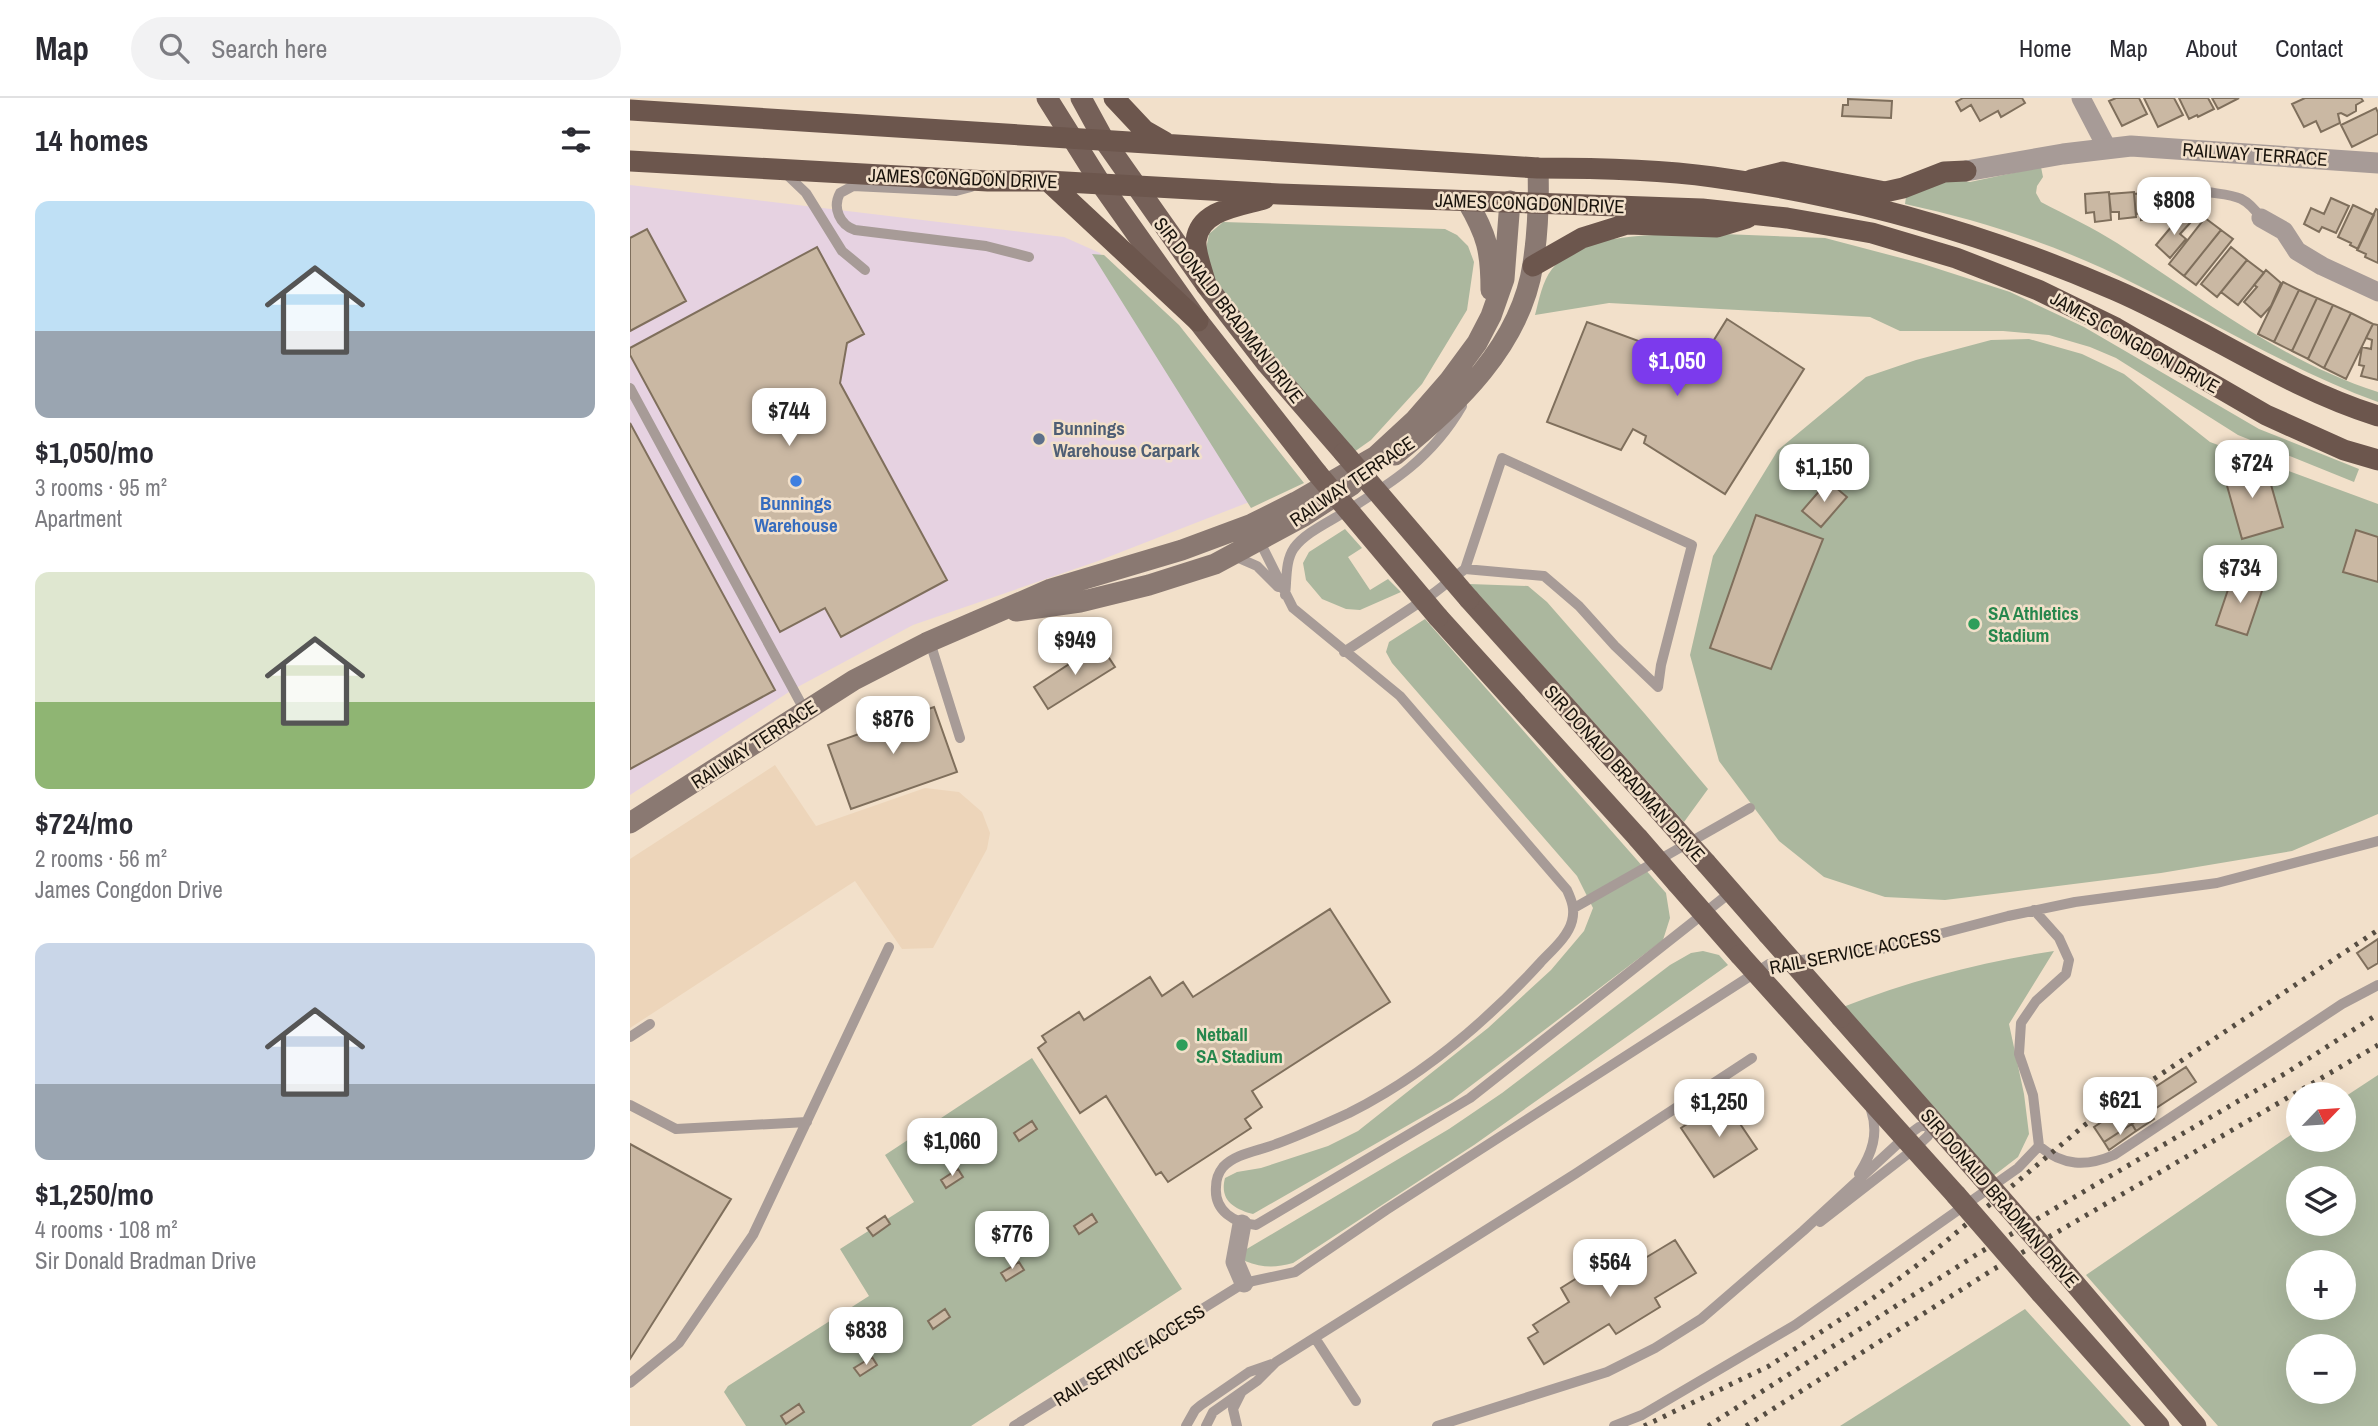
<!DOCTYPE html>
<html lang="en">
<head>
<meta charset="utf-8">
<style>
	body { margin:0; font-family:"Archivo Narrow",sans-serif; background:#f2f2f3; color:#2b2b33; height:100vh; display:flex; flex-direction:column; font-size:26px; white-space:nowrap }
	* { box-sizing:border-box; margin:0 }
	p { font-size:23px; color:#7c7c81 }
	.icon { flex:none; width:38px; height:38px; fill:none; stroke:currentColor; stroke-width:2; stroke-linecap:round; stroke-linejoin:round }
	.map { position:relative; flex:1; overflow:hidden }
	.side { display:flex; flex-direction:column; background:#fff; width:630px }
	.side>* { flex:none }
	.needle { width:46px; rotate:65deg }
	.fabs { position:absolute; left:1656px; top:984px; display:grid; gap:14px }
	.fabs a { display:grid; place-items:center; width:70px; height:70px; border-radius:50%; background:#fff; box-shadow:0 7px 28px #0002; font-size:35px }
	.price { position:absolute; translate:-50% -60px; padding:0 16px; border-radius:14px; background:#fff; color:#222; font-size:23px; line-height:46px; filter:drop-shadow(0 2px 4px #0008) }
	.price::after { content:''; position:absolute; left:50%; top:42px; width:21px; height:16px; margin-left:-10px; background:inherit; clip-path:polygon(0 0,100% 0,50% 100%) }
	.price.current { background:#7c3aed; color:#fff }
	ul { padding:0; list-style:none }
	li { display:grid; align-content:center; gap:14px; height:371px; padding:0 35px }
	li span { display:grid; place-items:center; height:217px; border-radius:14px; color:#555 }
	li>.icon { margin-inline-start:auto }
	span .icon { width:126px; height:126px; fill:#fffc; stroke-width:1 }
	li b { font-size:30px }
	h2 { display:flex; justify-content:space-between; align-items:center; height:84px; padding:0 35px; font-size:30px }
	header { display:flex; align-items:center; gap:42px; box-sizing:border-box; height:98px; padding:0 35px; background:#fff; border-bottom:2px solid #e1e1e2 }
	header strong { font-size:33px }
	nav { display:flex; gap:38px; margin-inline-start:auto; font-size:24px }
	.search { width:490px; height:63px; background:#f2f2f3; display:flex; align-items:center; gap:18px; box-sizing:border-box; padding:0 24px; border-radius:38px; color:#7c7c81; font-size:26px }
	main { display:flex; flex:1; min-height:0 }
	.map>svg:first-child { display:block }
</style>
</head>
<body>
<header>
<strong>Map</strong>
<div class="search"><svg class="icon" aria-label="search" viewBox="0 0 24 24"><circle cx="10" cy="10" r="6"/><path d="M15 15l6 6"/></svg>Search here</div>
<nav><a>Home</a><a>Map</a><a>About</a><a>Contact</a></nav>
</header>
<main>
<section class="side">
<h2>14 homes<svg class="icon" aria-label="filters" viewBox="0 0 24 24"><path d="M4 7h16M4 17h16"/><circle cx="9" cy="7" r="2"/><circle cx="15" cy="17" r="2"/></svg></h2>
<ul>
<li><span style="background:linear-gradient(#bfe0f5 60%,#9aa5b1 0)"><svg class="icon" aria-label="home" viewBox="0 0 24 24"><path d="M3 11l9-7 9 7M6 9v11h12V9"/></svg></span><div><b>$1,050/mo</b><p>3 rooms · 95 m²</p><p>Apartment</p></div></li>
<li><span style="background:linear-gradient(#dfe7d0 60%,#8fb573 0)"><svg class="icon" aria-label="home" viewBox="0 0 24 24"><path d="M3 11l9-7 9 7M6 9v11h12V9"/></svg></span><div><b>$724/mo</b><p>2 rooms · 56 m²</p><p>James Congdon Drive</p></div></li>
<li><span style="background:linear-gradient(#c9d6e8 65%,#9aa5b1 0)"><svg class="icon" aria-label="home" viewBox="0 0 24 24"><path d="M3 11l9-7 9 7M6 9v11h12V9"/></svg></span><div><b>$1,250/mo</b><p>4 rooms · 108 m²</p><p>Sir Donald Bradman Drive</p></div></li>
</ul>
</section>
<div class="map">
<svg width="1748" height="1328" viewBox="0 0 1748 1328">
	<rect width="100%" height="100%" fill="#f2e0ca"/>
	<!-- commercial -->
	<path fill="#e6d2e1" d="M0 87 434 139 470 155 627 401 468 463 283 527 162 592 0 697Z"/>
	<!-- built -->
	<path fill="#edd5ba" d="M145 667 186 728 295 690 329 694 352 714 360 735 357 751 303 850 272 851 225 783 0 930V761Z"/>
	<!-- green -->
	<path fill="#abb79e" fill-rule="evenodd" d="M1411 69 1413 79 1407 88 1406 95 1411 104C1436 117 1463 130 1487 145 1571 199 1652 264 1748 294V304C1661 272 1587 226 1505 186 1433 149 1354 123 1275 106L1277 92 1308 78 1340 84Z
		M593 124 815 131 827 137 838 148 844 164 837 212 792 286 741 342 724 354 583 184 576 151 579 136Z
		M1093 136 1195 140 1290 165 1380 194 1454 229 1629 331 1729 371 1724 384 1608 337 1486 260 1460 249 1419 237 1373 233H1270L1240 219 979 205 905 217C909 202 912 184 922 171 956 129 1044 138 1093 136Z
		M462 156 474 157 549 227 674 385 621 410Z
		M1399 241 1452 256 1494 276 1580 344 1748 406V716L1662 753 1531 775 1315 802 1255 799 1194 779 1149 743 1089 663 1060 557 1083 458 1148 352 1236 279 1286 262 1361 242Z
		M715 431 732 450 718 459 740 492 758 481 771 494 730 512 716 511 692 501 676 482 673 465 679 454Z
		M839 486 898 488 917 504 1015 616 1078 691 1054 724Z
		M795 521 1036 795 1040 820 1033 842 822 1002 623 1116C605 1111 589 1103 595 1080L607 1074 631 1070 698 1048 728 1033 858 930 921 872 954 833 963 810 947 778 762 565 756 554 759 544Z
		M1073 853 1089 857 1098 867 844 1047 663 1165C645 1170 633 1170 615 1163V1152L819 1031 872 995 1040 867 1061 855Z
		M1424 853 1379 926 1394 996 1399 1036 1388 1059 1362 1079 1213 909C1281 882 1352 864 1424 853Z
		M402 960 552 1191 341 1328H116L94 1294 98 1288 239 1198 210 1151 284 1104 255 1057Z
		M1748 977V1328H1588L1456 1177 1668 1032V1041H1713V1000ZM1668 1080H1713V1125H1668ZM1668 1164H1713V1209H1668ZM1668 1248H1713V1293H1668Z
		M1395 1211 1501 1328H1210Z"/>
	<!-- building -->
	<path fill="#cab8a3" stroke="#7f6f5c" stroke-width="2" d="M1333 0H1392L1395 5 1371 19 1368 13 1350 23 1341 7 1331 13 1326 4Z
		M1486 0H1509L1517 16 1492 28 1479 3Z
		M1514 0H1544L1553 17 1528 29Z
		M1549 0H1578L1584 11 1568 19 1567 17 1559 21Z
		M1582 0H1609L1588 11Z
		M1675 0H1731L1733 3 1726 7V13L1717 18 1711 15 1708 16 1710 25 1691 34 1686 23 1674 29 1662 6Z
		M1218 1 1262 3 1261 20 1212 18 1213 7H1218Z
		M1746 10 1748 15V36L1722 49 1711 27Z
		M1548 88 1551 116 1527 118 1524 91Z
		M1479 94 1481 122 1465 124 1464 114 1456 115 1455 96Z
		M1504 94 1506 119 1489 121V114H1481L1479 96Z
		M1524 94 1527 120 1511 122V115L1506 116 1504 96Z
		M1701 100 1719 108 1706 135 1692 129 1689 134 1674 126 1681 110 1694 116Z
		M1723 107 1744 117 1728 151 1720 147 1721 145 1708 139Z
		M1746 111 1748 112V165L1735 159 1736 156 1727 152Z
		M1552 116 1561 124 1550 136 1556 141 1540 160 1526 147Z
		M1575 120 1591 132 1554 178 1539 166Z
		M17 131 56 203 0 233V140Z
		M1591 132 1603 141 1566 187 1554 178Z
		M187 149 234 236 217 245 210 285 317 482 211 539 195 510 150 534 0 257V250Z
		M1601 149 1617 162 1587 199 1571 186Z
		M1617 162 1634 175 1608 207 1591 194Z
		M1636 172 1651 185 1641 208 1631 219 1614 204 1627 189 1624 187Z
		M1653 184 1669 192 1644 244 1628 236Z
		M1669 192 1687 200 1662 253 1644 244Z
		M1687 200 1703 207 1678 261 1662 253Z
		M1703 207 1721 215 1694 270 1678 261Z
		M1721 215 1743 226 1716 281 1694 270Z
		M1097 221 1174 271 1095 396 1014 345 1016 338 1003 331 991 352 917 324 957 224 1052 259 1048 267 1064 274Z
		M1743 226 1748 227V282L1731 278 1734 268 1729 267 1732 249 1741 251 1742 242 1736 240Z
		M0 325 145 592 0 671Z
		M1617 362 1620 374 1636 369 1653 429 1612 441 1592 370Z
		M1198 383 1217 399 1191 429 1172 413Z
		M1126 417 1193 441 1141 571 1080 550Z
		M1726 432 1748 439V484L1713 474Z
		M1603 477 1634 487 1617 537 1586 527Z
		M470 546 485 569 418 611 404 589Z
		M286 603 290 614 304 609 327 674 221 711 198 647 257 626 252 614Z
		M700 811 760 904 622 993 632 1009 615 1021 621 1030 538 1084 531 1074 526 1077 476 998 450 1015 408 950 416 944 412 938 449 914 454 922 520 879 532 898 553 884 563 899Z
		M1748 841V865L1738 871 1727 855Z
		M1556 969 1566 984 1474 1044 1464 1029Z
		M1094 1002 1127 1051 1084 1079 1051 1030Z
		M1519 1014 1524 1021 1506 1033 1502 1026Z
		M402 1023 407 1031 389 1043 384 1035Z
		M1502 1026 1506 1033 1479 1052 1474 1044Z
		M0 1046 101 1101 0 1261Z
		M328 1071 333 1079 316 1090 311 1082Z
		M462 1116 467 1124 449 1136 444 1128Z
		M255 1118 260 1126 243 1138 237 1130Z
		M1045 1142 1066 1175 1025 1200 1030 1209 986 1236 979 1226 914 1266 898 1240 908 1234 903 1227 939 1204 931 1190 987 1155 997 1171Z
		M389 1164 394 1172 376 1183 371 1175Z
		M315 1211 320 1219 303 1231 298 1223Z
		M242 1259 247 1267 230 1278 224 1270Z
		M169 1306 174 1314 156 1326 151 1318Z"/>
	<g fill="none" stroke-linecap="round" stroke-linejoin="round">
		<!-- service -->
		<path stroke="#a79b97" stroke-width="10" d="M154 74 176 95 212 153 235 172
			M341 89 326 93 223 88 210 95C202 110 210 127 225 132L356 148 399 159
			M1577 94C1604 98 1614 96 1631 120
			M0 290 175 613
			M629 442 663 510 770 598 937 792C942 803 945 811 942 823 938 839 921 853 910 865 855 925 793 978 719 1015 695 1026 671 1037 646 1046 629 1053 606 1055 593 1069 589 1074 586 1082 586 1089 584 1113 604 1125 626 1127L840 1000 1101 794
			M604 458 627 468 648 489
			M655 497C657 482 655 463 664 450 675 435 697 425 713 415 762 385 802 360 832 308
			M300 544 330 640
			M714 554 804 495 835 471 872 360 1062 447 1031 567 1028 589 985 548 949 508 914 478 835 471
			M944 810 1120 710
			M0 939 20 926
			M0 1007 46 1031 177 1024
			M1409 1048C1433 1068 1456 1069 1484 1057L1712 906 1748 887
			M1229 1076C1242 1055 1249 1036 1241 1012
			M1190 1124 1284 1051 1298 1038 1304 1025
			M685 1240 726 1303
			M0 1285 49 1245 123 1137 259 849
			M384 1328 614 1185 665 1174 756 1112 1139 866 1244 853 1378 818 1445 804 1587 785 1748 743
			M556 1328 565 1312 571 1307 619 1274 642 1266
			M576 1328 583 1314 627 1283 646 1264 945 1076 1122 960
			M607 1328 603 1311 611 1295
			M807 1328 977 1274 1025 1250 1071 1221 1173 1133 1274 1040 1289 1029 1303 1025
			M984 1328 1012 1317 1165 1227 1388 1070 1409 1048 1403 997 1389 956 1391 925 1406 903 1436 876 1439 862 1429 840 1404 812"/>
		<!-- minor -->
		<path stroke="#a79b97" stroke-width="19" d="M1451 0 1477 50
			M1631 120 1654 133 1667 153 1692 168 1748 194
			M612 1126 605 1164 614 1185"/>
		<!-- tertiary -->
		<path stroke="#a79b97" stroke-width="21" d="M1336 73 1433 56 1501 48 1748 65"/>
		<!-- secondary -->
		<path stroke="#8a7972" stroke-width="21" d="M837 103C857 137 861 153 861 192
			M765 357C826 308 891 247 903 166 908 134 909 102 908 70
			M386 513 450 504 519 487 585 466 674 418 722 387
			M0 725 224 582 296 545 421 491 552 452 622 426 666 404 746 358 785 322 819 283 847 245 861 218 874 181 880 103"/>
		<!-- primary -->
		<path stroke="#756058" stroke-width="21" d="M417 0 471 86 568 223 687 375
			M451 0 474 42 576 187 637 266 714 355
			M839 501 1036 720
			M808 519 1008 740
			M1076 765 1138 836
			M1047 785 1110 857
			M1211 919 1352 1079
			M1182 937 1326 1097
			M1435 1174 1566 1328
			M1411 1195 1529 1328"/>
		<!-- trunk -->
		<path stroke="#6c564d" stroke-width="21" d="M484 0 514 32 535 44
			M0 12 908 70C965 70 1025 71 1083 79 1222 98 1356 136 1485 192 1575 231 1655 289 1748 318
			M0 63 358 83H418L649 96 1072 111 1157 120 1242 135 1326 160 1408 192 1486 230 1636 317 1714 352 1748 362
			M1121 82 1153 74 1255 94 1273 90 1314 74 1336 73
			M418 83 568 223
			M903 168 952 140 997 126 1087 129 1117 120
			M576 187C573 174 565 155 566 143 569 112 610 108 634 101"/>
		<!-- rail -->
		<path stroke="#564d42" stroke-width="5" stroke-dasharray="3.5 7" stroke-linecap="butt" d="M1014 1328 1139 1268 1243 1200 1290 1165 1456 1026 1748 832
			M1078 1328 1349 1155 1656 975 1748 916
			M1116 1328 1364 1171 1748 947"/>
		<!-- primary-bridge -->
		<path stroke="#756058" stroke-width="21" d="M714 355 839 501
			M687 375 808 519
			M1036 720 1076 765
			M1008 740 1047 785
			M1138 836 1211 919
			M1110 857 1182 937
			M1352 1079 1435 1174
			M1326 1097 1411 1195"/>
	</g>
	<!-- markers -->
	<circle fill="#5c6f8a" stroke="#f2e0ca" stroke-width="2.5" cx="409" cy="341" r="7"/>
	<circle fill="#3f7fe0" stroke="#f2e0ca" stroke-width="2.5" cx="166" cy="383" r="7"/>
	<g fill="#2e9e5b" stroke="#f2e0ca" stroke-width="2.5">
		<circle cx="1344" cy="526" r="7"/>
		<circle cx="552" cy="947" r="7"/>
	</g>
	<g text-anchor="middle" stroke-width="5" stroke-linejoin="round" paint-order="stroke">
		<!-- street labels -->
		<g font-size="19" fill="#1a140d" stroke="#f2e0ca">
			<text transform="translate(1625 56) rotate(4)" y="7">RAILWAY TERRACE</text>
			<text transform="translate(333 80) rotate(2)" y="7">JAMES CONGDON DRIVE</text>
			<text transform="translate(900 105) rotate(2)" y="7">JAMES CONGDON DRIVE</text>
			<text transform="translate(599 212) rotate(52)" y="7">SIR DONALD BRADMAN DRIVE</text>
			<text transform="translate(1505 244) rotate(29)" y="7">JAMES CONGDON DRIVE</text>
			<text transform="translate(722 383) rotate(-34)" y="7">RAILWAY TERRACE</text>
			<text transform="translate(124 646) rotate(-33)" y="7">RAILWAY TERRACE</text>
			<text transform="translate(995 675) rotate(48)" y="7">SIR DONALD BRADMAN DRIVE</text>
			<text transform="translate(1225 853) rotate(-11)" y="7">RAIL SERVICE ACCESS</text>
			<text transform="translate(1370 1100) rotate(49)" y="7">SIR DONALD BRADMAN DRIVE</text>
			<text transform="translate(499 1257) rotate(-32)" y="7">RAIL SERVICE ACCESS</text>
		</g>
		<!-- service labels -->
		<g font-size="19" font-weight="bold" fill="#4e5e75" stroke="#f2e0ca" text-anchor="start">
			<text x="423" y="337">Bunnings<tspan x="423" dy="22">Warehouse Carpark</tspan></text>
		</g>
		<!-- shop labels -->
		<g font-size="19" font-weight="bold" fill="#366cbe" stroke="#f2e0ca">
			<text x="166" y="412">Bunnings<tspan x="166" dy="22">Warehouse</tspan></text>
		</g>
		<!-- leisure labels -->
		<g font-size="19" font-weight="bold" fill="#27864d" stroke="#f2e0ca" text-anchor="start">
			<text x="1358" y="522">SA Athletics<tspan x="1358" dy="22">Stadium</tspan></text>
			<text x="566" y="943">Netball<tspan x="566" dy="22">SA Stadium</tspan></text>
		</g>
	</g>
</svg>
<div class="fabs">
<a><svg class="needle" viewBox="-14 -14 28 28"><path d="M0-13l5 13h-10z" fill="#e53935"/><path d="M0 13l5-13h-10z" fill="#7c7c81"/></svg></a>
<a><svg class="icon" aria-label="layers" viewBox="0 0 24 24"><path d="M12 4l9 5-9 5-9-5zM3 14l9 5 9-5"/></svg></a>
<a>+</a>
<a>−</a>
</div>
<b class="price" style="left:1544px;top:139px">$808</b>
<b class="price current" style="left:1047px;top:300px">$1,050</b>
<b class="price" style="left:159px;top:350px">$744</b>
<b class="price" style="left:1622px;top:402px">$724</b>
<b class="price" style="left:1194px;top:406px">$1,150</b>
<b class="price" style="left:1610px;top:507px">$734</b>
<b class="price" style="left:445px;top:579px">$949</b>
<b class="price" style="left:263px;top:658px">$876</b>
<b class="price" style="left:1490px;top:1039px">$621</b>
<b class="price" style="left:1089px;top:1041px">$1,250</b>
<b class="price" style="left:322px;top:1080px">$1,060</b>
<b class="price" style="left:382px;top:1173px">$776</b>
<b class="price" style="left:980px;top:1201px">$564</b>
<b class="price" style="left:236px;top:1269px">$838</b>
</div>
</main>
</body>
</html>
